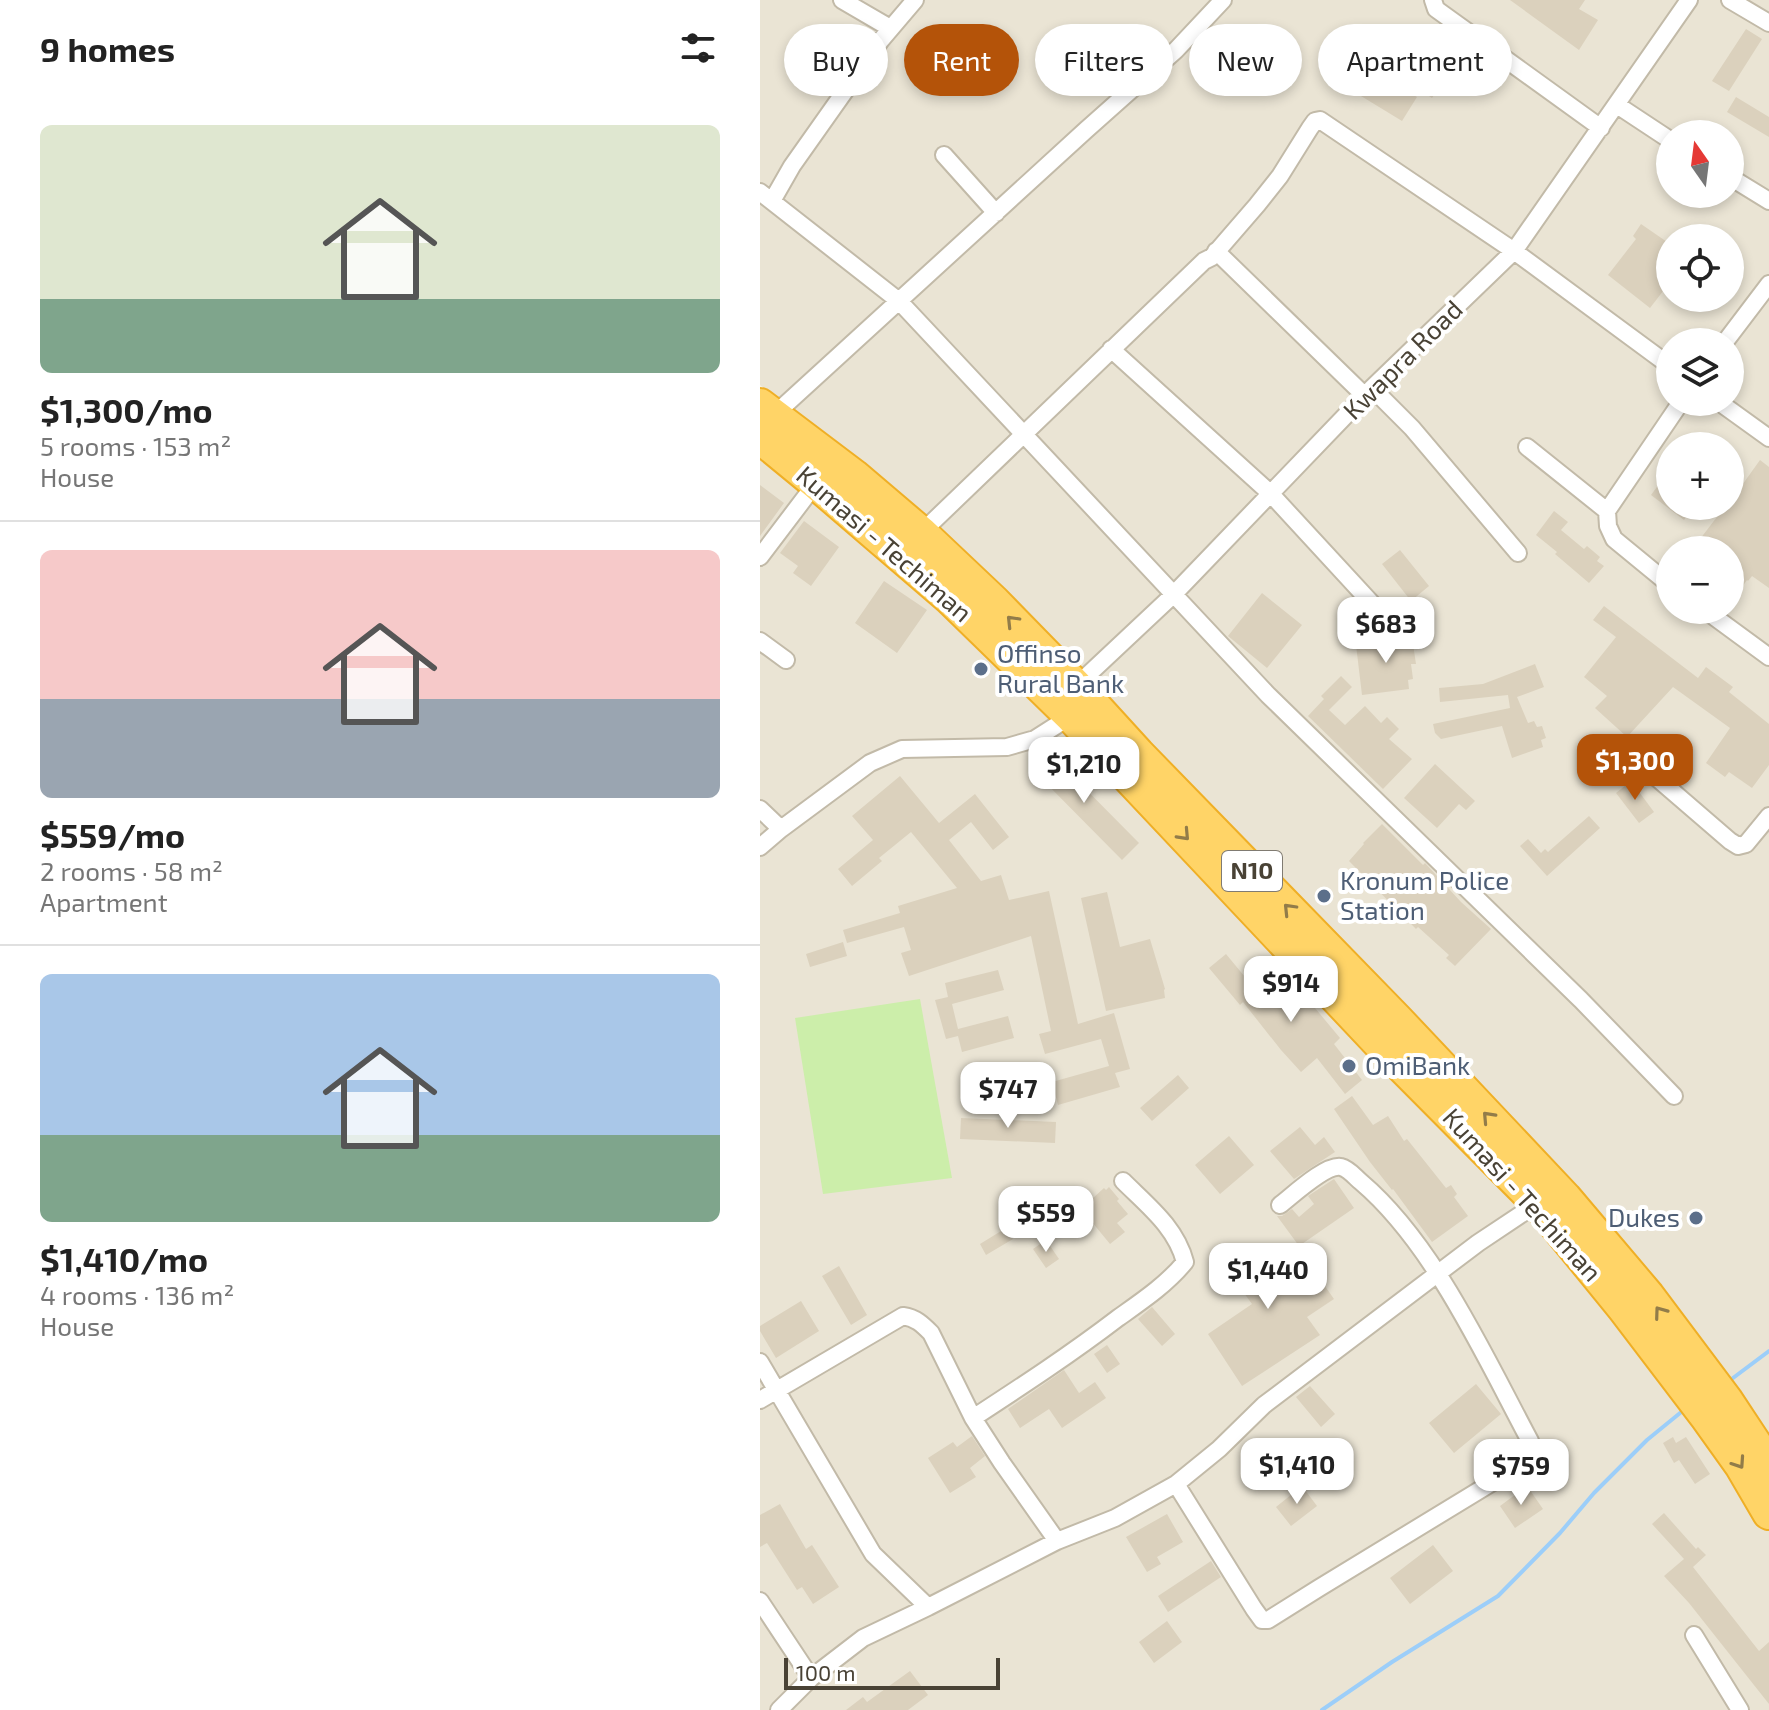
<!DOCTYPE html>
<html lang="en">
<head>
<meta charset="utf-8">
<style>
	body { margin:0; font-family:"Exo 2",sans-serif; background:#f2f2f2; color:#222; height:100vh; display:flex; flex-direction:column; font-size:30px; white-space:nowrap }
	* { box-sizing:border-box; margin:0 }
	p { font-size:26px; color:#767676 }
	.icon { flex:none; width:44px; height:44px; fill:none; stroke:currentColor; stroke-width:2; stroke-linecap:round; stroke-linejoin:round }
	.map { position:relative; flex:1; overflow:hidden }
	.side { display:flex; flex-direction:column; background:#fff; width:760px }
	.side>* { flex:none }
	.hud { position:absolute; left:24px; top:24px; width:760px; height:72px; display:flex; gap:16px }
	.needle { width:52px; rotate:346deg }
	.controls { position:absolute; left:896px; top:120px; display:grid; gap:16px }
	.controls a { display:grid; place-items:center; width:88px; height:88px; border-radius:50%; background:#fff; box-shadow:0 4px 12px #0003; font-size:40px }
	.scale { position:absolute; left:24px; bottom:20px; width:216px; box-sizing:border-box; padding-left:8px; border:4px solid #494235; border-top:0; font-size:22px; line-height:28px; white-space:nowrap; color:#494235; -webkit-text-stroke:6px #fff; paint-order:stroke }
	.price { position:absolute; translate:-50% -68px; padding:0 18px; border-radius:16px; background:#fff; color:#222; font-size:26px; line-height:52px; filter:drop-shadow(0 2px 4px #0008) }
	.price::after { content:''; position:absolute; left:50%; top:48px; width:24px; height:18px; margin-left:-12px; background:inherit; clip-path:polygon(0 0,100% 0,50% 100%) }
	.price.on { background:#b45309; color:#fff }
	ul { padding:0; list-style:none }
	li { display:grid; align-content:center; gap:16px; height:424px; padding:0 40px }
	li+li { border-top:2px solid #e0e0e0 }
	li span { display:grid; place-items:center; height:248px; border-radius:12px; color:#555 }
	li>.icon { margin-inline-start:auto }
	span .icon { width:144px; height:144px; fill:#fffc; stroke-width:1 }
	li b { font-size:34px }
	h2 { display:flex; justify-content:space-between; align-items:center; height:96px; padding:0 40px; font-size:34px }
	.pill { padding:0 28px; border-radius:36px; background:#fff; box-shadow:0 4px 12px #0003; font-size:28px; line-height:72px }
	.pill.on { background:#b45309; color:#fff }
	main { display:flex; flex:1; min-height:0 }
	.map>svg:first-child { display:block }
</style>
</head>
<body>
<main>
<section class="side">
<h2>9 homes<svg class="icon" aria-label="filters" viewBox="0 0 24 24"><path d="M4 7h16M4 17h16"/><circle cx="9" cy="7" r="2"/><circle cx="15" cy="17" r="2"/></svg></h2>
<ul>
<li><span style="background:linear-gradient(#dfe7d0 70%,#7fa58c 0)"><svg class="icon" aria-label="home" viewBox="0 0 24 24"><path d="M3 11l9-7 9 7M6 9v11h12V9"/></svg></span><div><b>$1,300/mo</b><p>5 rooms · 153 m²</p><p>House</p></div></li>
<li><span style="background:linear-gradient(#f6c9c9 60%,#9aa5b1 0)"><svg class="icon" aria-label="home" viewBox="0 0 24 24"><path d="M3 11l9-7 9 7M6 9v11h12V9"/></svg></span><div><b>$559/mo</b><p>2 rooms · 58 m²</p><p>Apartment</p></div></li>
<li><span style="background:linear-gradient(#a9c7e8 65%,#7fa58c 0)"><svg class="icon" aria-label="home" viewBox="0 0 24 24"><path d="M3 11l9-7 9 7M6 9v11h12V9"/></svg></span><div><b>$1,410/mo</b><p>4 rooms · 136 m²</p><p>House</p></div></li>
</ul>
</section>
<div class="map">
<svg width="1009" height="1710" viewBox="0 0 1009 1710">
	<rect width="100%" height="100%" fill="#f5f1e6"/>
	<!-- residential -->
	<path fill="#eae4d4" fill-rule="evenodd" d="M0 0H1009V1436L945 1344 863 1243 484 840 286 634 97 463 0 385ZM910 134H970V194H910ZM910 238H970V298H910ZM910 342H970V402H910ZM910 446H970V506H910ZM910 550H970V610H910Z
		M0 440 172 585 794 1239 992 1500 1009 1529V1710H0Z"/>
	<!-- green -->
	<path fill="#cea" d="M160 999 192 1178 63 1194 35 1018Z"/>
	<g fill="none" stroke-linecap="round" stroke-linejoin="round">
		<!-- stream -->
		<path stroke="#9ccef9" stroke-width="4" d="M969 1381 1009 1351
			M562 1710 632 1662 738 1596 800 1533 834 1493 887 1440 925 1409"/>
	</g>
	<!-- building -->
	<path fill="#dbd1bd" d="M750 0H825L819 9 838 20 819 50Z
		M986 29 1002 39 969 91 952 81Z
		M689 42 704 52 672 98 657 88Z
		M615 72 657 97 642 121 601 96Z
		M976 97 1009 117V137L967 112Z
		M881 224 910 244V282L890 308 848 275 876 239 873 236Z
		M1000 460 1009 467V588L992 576 988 581 987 580 970 604V550H946L937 543 963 509 964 511 968 506H970V502Z
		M910 469V506H935L924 520 891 495Z
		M0 485 24 503 0 536Z
		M794 511 808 522 801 530 824 549 827 546 840 557 837 561 844 566 829 583 795 554 797 552 776 535Z
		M44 521 79 547 51 586 33 573 38 566 20 553Z
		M640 550 669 586 651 601 622 564Z
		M124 581 167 610 137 653 95 623Z
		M502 593 542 625 507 668 468 636Z
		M844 606 938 678 946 667 973 687 969 692 1009 724V765L992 788 969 772 965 777 946 763 970 728 913 687 867 737 835 708 847 696 824 677 856 637 833 620Z
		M652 637 656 664H651L653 679 648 680 649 689 602 695 596 645Z
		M775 664 784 687 757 697 768 723 774 721 777 727 782 726 786 738 781 740 783 747 752 758 742 726 681 739 675 733 673 724 750 708 748 695 680 702 679 688 723 684Z
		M581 676 592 687 569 710 585 725 605 706 621 723 627 717 639 729 629 739 652 759 623 789 548 716 564 699 561 696Z
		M837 738 855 762 837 776 819 752Z
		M287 750 379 843 362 860 270 767Z
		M675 764 715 801 706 810 699 804 677 828 644 798Z
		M140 776 179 823 215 794 249 837 233 850 211 822 189 840 221 881 241 875 249 900 289 891 318 1024 354 1013 370 1069 355 1073 360 1087 298 1105 292 1082 349 1066 341 1039 285 1054 279 1034 291 1031 271 936 149 976 141 953 151 950 144 927 87 943 83 930 140 913 138 906 197 888 151 832 119 858 122 861 92 886 78 869 113 840 92 816Z
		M871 781 894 812 879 823 856 793Z
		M829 816 840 828 787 876 760 846 768 839 781 853 785 849 788 852Z
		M622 824 663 865 665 863 701 902 731 929 695 966 686 958 689 955 658 927 656 929 589 861 604 844 603 843Z
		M347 892 360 947 390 939 405 989 404 990 405 998 346 1011 321 898Z
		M83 942 87 956 50 967 46 954Z
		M466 954 504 1000 530 978 580 1038 574 1044 602 1080 585 1094 557 1058 541 1072 521 1050 483 1002 480 1005 449 968Z
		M238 970 244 990 192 1004 198 1029 248 1016 254 1038 202 1052 198 1036 186 1039 175 1000 188 997 185 983Z
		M418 1075 429 1088 392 1121 380 1108Z
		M592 1096 613 1125 628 1116 644 1141 647 1139 686 1188 691 1185 697 1194 694 1197 708 1216 672 1242 633 1189 632 1190 610 1162 574 1109Z
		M201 1118 296 1122 295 1143 200 1139Z
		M540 1127 555 1145 564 1137 575 1152 534 1179 510 1151Z
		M469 1136 494 1165 460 1194 435 1165Z
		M574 1179 594 1208 539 1246 517 1216H522L532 1209 539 1217 554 1204 548 1196Z
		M349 1187 359 1199 357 1201 368 1214 357 1223 365 1232 350 1244 318 1205 330 1194 333 1198 344 1188 346 1190Z
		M246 1228 253 1239 226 1255 220 1244Z
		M286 1240 299 1259 286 1268 273 1249Z
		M469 1244 484 1264 499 1253 507 1262 533 1246 552 1275 555 1272 574 1299 547 1317 560 1335 482 1386 448 1334 492 1304 468 1271 461 1275 449 1259Z
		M79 1266 107 1315 91 1325 62 1276Z
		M41 1301 59 1331 16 1358 0 1331V1326Z
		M392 1307 415 1334 402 1346 378 1319Z
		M347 1345 360 1364 347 1373 334 1354Z
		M304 1370 319 1393 335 1382 346 1398 302 1428 289 1409 260 1428 248 1409Z
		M716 1384 741 1414 694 1453 669 1423Z
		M550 1386 575 1414 561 1427 536 1397Z
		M212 1436 225 1456 210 1468 216 1477 190 1493 168 1458 193 1442 197 1447Z
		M913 1437 916 1443 926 1437 950 1474 935 1484 919 1460 914 1463 903 1443Z
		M542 1486 557 1506 531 1526 516 1507Z
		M767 1486 783 1509 755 1528 740 1506Z
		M20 1504 46 1549 52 1545 79 1587 53 1604 42 1587 37 1590 7 1543 0 1547V1515Z
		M904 1513 936 1549 938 1547 946 1555 933 1567 999 1651 1009 1642V1704L929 1603 904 1576 924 1559 892 1524Z
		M407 1514 423 1542 397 1557 401 1564 387 1572 366 1537Z
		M673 1545 693 1571 650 1604 630 1578Z
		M451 1561 461 1577 408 1612 398 1596Z
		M407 1621 422 1642 394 1663 379 1642Z
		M150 1671 168 1695 148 1710H86L103 1697 107 1702Z"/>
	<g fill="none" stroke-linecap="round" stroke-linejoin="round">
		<!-- street casing -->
		<g stroke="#c2baa8" stroke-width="20">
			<path id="street" d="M82 0 130 28
				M673 0 676 9 841 128
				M970 0 1009 23
				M857 105 910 140
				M184 155 236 213
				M970 177 1009 201
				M0 192 139 301 508 695 821 1000 914 1096
				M12 201 32 166 121 40 155 0
				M456 251 605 396
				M965 342 1009 284
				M351 349 510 493 616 608
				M612 388 652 428 758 553
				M959 402 1009 438
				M14 415 326 130 416 50 463 0
				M767 447 847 511
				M161 533 444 261 452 257 497 205 520 176 550 128 555 121 560 120 754 251 910 366
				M0 557 56 483
				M910 585 854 539 848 526 847 511 921 402
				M945 610 1009 657
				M0 641 26 660
				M316 686 413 595 612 388 754 251 929 0
				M861 747 970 841 978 846 986 844 1009 816
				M0 809 21 829
				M0 847 21 829 110 763 142 749 247 747 275 739 311 716
				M0 1362 113 1554 168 1607
				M0 1400 143 1316C156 1318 162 1324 171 1333L213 1418 242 1463 297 1541
				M213 1418C262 1386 311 1354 358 1318 382 1301 406 1285 425 1262 416 1227 387 1205 363 1181
				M416 1484 494 1609 502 1620H508L559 1588 764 1463 770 1452V1441C725 1357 674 1244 601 1182 595 1177 589 1169 581 1167 566 1164 533 1195 520 1205
				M0 1601 51 1678
				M934 1635 980 1710
				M19 1710 51 1678 103 1638 168 1607 297 1541 355 1518 416 1484 459 1449 504 1405 718 1243 778 1203"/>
		</g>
		<!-- highway casing -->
		<g stroke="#efaf26" stroke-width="36">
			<path id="highway" d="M0 405 94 476 161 533 234 602 316 686 378 754 637 1020 805 1198 888 1296 966 1400 1009 1465
				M0 437 56 483 190 598 311 716 621 1045 778 1203 863 1307 946 1416 981 1465 1009 1513"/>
		</g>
		<!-- street -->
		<use href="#street" stroke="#fff" stroke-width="16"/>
		<!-- highway -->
		<use href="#highway" stroke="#ffd467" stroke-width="32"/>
	</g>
	<!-- one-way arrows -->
	<defs><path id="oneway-chevron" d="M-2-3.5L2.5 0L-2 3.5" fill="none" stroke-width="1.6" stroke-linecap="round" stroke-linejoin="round" transform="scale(2)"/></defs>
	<g stroke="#927c49">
		<use href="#oneway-chevron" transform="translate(252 621) rotate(-134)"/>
		<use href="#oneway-chevron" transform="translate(424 835) rotate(47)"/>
		<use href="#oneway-chevron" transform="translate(529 909) rotate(-134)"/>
		<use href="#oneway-chevron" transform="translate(728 1117) rotate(-133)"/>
		<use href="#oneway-chevron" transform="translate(900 1312) rotate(-126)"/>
		<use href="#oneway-chevron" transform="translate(979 1463) rotate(56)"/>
	</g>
	<!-- markers -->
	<g fill="#5c6f8a" stroke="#fff" stroke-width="3">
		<circle cx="221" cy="669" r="8"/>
		<circle cx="564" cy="896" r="8"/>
		<circle cx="589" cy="1066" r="8"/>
		<circle cx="936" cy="1218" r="8"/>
	</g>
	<g text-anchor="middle" stroke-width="8" stroke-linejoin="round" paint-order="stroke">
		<!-- shield labels -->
		<rect fill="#fff" stroke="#807b72" stroke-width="2" x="462" y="851" width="60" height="40" rx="6"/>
		<g font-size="24" font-weight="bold" fill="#494235">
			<text x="492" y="879">N10</text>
		</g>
		<!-- street labels -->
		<g font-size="26" fill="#494235" stroke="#fff">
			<text transform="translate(643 360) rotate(-45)" y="9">Kwapra Road</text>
			<text transform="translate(124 544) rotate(41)" y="9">Kumasi - Techiman</text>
			<text transform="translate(762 1195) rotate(48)" y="9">Kumasi - Techiman</text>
		</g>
		<!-- service labels -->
		<g font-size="26" fill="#4e5e75" stroke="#fff" text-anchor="start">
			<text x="237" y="663">Offinso<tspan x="237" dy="30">Rural Bank</tspan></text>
			<text x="580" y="890">Kronum Police<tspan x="580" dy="30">Station</tspan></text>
			<text x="605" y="1075">OmiBank</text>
			<text x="920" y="1227" text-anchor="end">Dukes</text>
		</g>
	</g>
</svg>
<div class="controls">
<a><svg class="needle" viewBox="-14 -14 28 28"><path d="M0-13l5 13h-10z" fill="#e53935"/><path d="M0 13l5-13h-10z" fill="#767676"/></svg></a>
<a><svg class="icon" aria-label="locate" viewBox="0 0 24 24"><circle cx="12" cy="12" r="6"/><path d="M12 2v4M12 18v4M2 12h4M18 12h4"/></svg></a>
<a><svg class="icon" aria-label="layers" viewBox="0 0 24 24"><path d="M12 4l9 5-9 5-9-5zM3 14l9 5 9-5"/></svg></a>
<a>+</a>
<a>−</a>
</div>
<div class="scale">100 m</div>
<b class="price" style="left:626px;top:665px">$683</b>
<b class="price on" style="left:875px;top:802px">$1,300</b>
<b class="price" style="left:324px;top:805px">$1,210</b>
<b class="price" style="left:531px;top:1024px">$914</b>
<b class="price" style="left:248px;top:1130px">$747</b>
<b class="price" style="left:286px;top:1254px">$559</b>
<b class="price" style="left:508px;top:1311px">$1,440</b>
<b class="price" style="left:537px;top:1506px">$1,410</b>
<b class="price" style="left:761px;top:1507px">$759</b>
<div class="hud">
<a class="pill">Buy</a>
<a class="pill on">Rent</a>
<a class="pill">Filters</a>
<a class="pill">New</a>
<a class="pill">Apartment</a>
</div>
</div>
</main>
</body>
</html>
